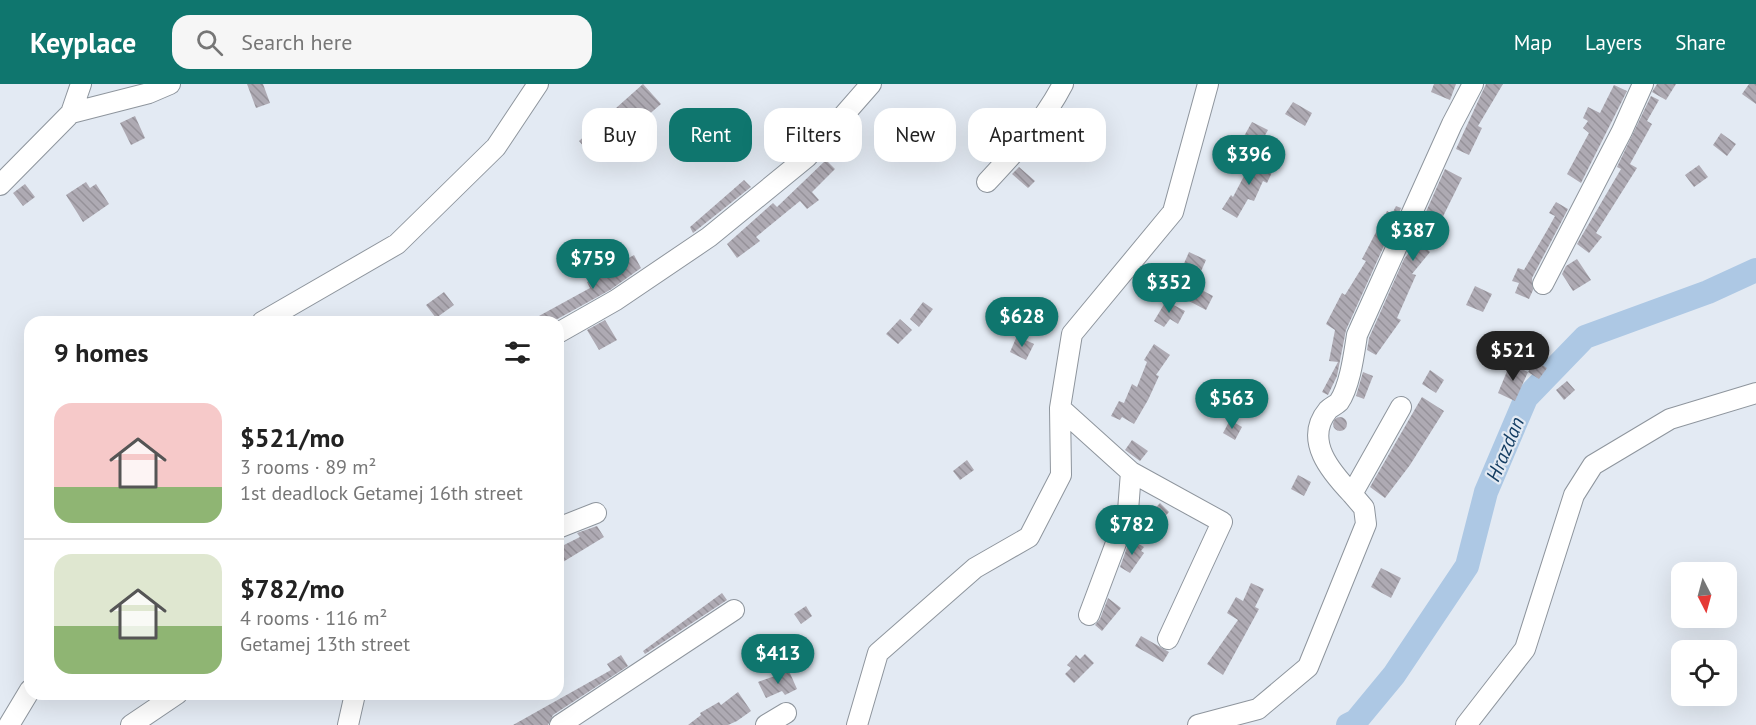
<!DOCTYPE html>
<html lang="en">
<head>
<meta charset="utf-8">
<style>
	body { margin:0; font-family:"PT Sans",sans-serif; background:#f6f6f6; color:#222; height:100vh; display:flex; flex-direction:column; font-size:22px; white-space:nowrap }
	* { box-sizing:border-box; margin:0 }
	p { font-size:20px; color:#767676 }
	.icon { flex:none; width:33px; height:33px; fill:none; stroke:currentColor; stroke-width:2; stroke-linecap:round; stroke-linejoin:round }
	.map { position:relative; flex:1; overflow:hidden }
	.side { position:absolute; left:24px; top:232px; width:540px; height:384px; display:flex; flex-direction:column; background:#fff; border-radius:18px; box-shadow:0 6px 24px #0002 }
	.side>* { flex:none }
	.hud { position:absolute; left:582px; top:24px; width:570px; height:54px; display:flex; gap:12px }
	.needle { width:39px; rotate:174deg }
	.tools { position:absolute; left:1671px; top:478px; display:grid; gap:12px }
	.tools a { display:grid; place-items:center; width:66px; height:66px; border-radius:12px; background:#fff; box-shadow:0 6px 24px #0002; font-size:30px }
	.price { position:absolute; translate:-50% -51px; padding:0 14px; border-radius:21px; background:#0f766e; color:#fff; font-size:20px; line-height:39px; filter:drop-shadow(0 2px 3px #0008) }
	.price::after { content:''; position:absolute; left:50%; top:36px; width:18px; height:14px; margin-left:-9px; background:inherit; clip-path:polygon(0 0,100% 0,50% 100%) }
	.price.active { background:#222; color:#fff }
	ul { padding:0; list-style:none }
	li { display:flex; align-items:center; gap:18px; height:150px; padding:0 30px }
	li+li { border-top:2px solid #e0e0e0 }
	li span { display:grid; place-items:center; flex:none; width:168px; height:120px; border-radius:18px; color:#555 }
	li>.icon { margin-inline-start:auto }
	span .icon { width:72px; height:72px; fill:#fffc; stroke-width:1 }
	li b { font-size:26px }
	h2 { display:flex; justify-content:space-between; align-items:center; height:72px; padding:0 30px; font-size:26px }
	.pill { padding:0 21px; border-radius:18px; background:#fff; box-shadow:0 6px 24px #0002; font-size:21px; line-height:54px }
	.pill.active { background:#0f766e; color:#fff }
	header { display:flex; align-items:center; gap:36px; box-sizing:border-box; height:84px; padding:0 30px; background:#0f766e; color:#fff }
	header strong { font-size:28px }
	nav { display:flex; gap:33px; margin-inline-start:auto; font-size:21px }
	.search { width:420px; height:54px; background:#f6f6f6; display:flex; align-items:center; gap:15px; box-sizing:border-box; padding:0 21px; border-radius:18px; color:#767676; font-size:22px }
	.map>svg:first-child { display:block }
</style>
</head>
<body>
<header>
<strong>Keyplace</strong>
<div class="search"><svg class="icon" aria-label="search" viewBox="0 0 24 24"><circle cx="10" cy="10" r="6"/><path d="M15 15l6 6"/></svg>Search here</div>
<nav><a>Map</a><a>Layers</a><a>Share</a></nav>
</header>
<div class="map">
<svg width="1756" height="641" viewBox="0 0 1756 641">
	<defs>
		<pattern id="building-back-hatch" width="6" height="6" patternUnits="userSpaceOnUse" patternTransform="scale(1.5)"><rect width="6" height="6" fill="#aeaab3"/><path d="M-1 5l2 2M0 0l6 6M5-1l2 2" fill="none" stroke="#959199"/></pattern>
	</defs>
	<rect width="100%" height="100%" fill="#e3eaf3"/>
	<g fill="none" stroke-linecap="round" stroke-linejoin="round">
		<!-- river -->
		<path stroke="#adc8e4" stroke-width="24" d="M1348 641 1356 637 1394 591 1467 482 1486 408 1526 314 1585 253 1708 208 1756 186"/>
	</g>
	<!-- building -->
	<path fill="url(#building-back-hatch)" d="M247 0H263L270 19 256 24Z
		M643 0 661 20 638 40 633 34 590 70 579 57Z
		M1434 0H1456L1450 16 1431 8Z
		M1486 0H1503L1478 42 1482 44 1469 71 1456 65Z
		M1657 0H1676L1666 16 1652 8Z
		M1749 0H1756V20L1742 10Z
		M1614 1 1627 7 1581 99 1567 90 1589 49 1583 44 1588 37 1583 34 1588 23 1600 29Z
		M1651 12 1659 16 1647 37 1652 40 1630 80 1637 84 1596 149 1602 153 1589 169 1577 160 1621 85 1617 83Z
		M1293 18 1312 29 1305 42 1285 30Z
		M135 32 145 54 131 61 120 39Z
		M802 34 816 45 796 67 783 56Z
		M1252 38 1268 46 1259 62 1243 54Z
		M1721 49 1736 60 1727 72 1713 61Z
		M1255 71 1270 77 1269 82 1274 84 1267 99 1263 97 1254 117 1248 115 1237 134 1222 125 1231 111 1233 113Z
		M826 76 835 85 812 108 819 116 807 125 800 117 756 153 760 157 737 174 727 160 773 119 777 123Z
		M1699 81 1708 93 1694 103 1685 91Z
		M1019 83 1035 97 1028 104 1012 90Z
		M1445 85 1462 94 1427 165 1430 168 1412 190 1416 191 1397 234 1401 236 1376 271 1367 266 1369 254 1404 175 1423 151 1417 148Z
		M744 96 751 103 693 149 690 143Z
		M86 98 90 104 96 100 109 120 83 138 66 111Z
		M25 100 35 113 23 122 13 109Z
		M1556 118 1568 125 1532 194 1533 206 1529 215 1515 209 1519 199 1512 197 1518 184 1524 186 1549 143 1555 132 1549 129Z
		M1396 122 1401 124 1346 246 1337 292 1328 311 1322 308 1338 278 1329 277 1335 246 1326 240 1342 209 1345 211 1366 177 1362 175 1387 127 1392 130Z
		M1189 168 1206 176 1199 192 1182 184Z
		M634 171 641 184 610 206 552 238H528L590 204 587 198Z
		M1577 175 1591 196 1573 207 1562 190 1566 182Z
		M1475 202 1492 210 1483 228 1466 221Z
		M1196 203 1213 212 1206 226 1189 217Z
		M444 208 454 221 436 234 426 221Z
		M1166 217 1185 227 1178 240 1170 235 1164 243 1154 237Z
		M923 218 933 225 919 243 910 235Z
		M900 235 912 246 898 260 886 250Z
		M605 236 617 256 599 266 587 246Z
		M1017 252 1034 260 1026 276 1010 268Z
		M1154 260 1170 271 1156 291 1159 292 1148 316 1134 340 1122 333 1120 336 1111 332 1119 317 1124 319 1132 300 1137 303 1147 278 1144 276Z
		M1535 276 1547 284 1539 295 1528 288Z
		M1510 280 1528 288 1515 317 1498 309Z
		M1430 286 1444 296 1436 309 1422 300Z
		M1363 288 1373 292 1364 315 1356 312Z
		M1567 297 1575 306 1564 316 1556 306Z
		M1422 313 1444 327 1410 381 1385 414 1370 403Z
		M1333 340a7 7 0 1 1 14 0a7 7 0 1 1-14 0Z
		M1230 336 1242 343 1235 356 1223 349Z
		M1132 356 1148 367 1140 377 1125 366Z
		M967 376 974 386 960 396 953 387Z
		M1298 391 1311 398 1304 412 1291 405Z
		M1160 419 1169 428 1158 440 1149 431Z
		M597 442 604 453 558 481V464L580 453 577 449Z
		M1130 455 1144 463 1141 467 1144 469 1130 489 1120 483Z
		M1381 484 1401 494 1391 514 1371 503Z
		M1251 499 1264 505 1255 523 1259 525 1223 591 1207 580 1238 536 1227 529 1236 513 1243 517Z
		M722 509 727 516 645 570 643 567Z
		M1108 514 1121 524 1102 547 1095 541 1100 535Z
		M806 522 812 532 801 540 794 530Z
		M1141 552 1169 568 1163 578 1135 562Z
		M1085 570 1094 579 1074 599 1065 590 1071 584 1067 581 1076 571 1080 575Z
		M621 571 628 582 553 631 548 641H513L611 586 607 580Z
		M789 587 797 605 785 611 782 607 766 614 758 598Z
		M738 608 751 627 737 637 728 641H688L701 631 700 629 719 618 721 621Z"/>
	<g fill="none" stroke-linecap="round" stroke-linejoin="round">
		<!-- minor casing -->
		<g stroke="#8e959d" stroke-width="22">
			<path id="minor" d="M71 29 149 9 170 0
				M987 98C1016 67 1044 37 1063 0
				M0 101 71 29 81 0
				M1543 200 1622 47 1643 0
				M262 238 397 160 496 63 538 0
				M558 249 616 216 709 153 807 73 871 0
				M1401 323 1352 410C1331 388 1303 356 1328 326 1331 323 1336 321 1339 318 1350 302 1354 270 1357 251L1452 40 1473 0
				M1060 324 1131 388 1222 438 1168 555
				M558 444 596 429
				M1089 531 1128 427 1131 388
				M9 641 30 606
				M131 641 177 610
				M348 641 355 610
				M560 641 734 526
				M766 641 786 629
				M857 641 878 569 975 484 1029 453 1061 391 1060 324 1072 250 1173 128 1208 0
				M1198 641 1258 625 1308 583 1366 440 1364 424 1352 410
				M1466 641 1525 565 1574 411 1593 381 1670 335 1756 309"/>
		</g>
		<!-- minor -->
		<use href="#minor" stroke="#fff" stroke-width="20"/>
	</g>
	<g text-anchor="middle" stroke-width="4.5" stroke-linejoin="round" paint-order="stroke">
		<!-- water labels -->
		<g font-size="20" font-style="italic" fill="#153e63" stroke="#e3eaf3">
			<text transform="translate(1505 365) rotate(-67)" y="7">Hrazdan</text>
		</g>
	</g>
</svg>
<div class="tools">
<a><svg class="needle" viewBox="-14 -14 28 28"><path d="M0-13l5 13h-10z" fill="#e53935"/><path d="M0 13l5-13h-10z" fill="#767676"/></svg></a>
<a><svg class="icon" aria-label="locate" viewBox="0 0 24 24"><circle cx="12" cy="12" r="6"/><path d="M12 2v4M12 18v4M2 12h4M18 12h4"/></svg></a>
</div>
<b class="price" style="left:1249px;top:102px">$396</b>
<b class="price" style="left:1413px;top:178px">$387</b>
<b class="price" style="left:593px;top:206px">$759</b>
<b class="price" style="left:1169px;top:230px">$352</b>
<b class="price" style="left:1022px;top:264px">$628</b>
<b class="price active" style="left:1513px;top:298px">$521</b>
<b class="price" style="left:1232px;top:346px">$563</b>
<b class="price" style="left:1132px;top:472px">$782</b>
<b class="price" style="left:778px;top:601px">$413</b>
<div class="hud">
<a class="pill">Buy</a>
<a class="pill active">Rent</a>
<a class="pill">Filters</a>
<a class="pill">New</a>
<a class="pill">Apartment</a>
</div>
<section class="side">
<h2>9 homes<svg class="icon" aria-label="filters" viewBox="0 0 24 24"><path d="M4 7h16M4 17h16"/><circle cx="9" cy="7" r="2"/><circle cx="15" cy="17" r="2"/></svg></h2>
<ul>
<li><span style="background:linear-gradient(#f6c9c9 70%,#8fb573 0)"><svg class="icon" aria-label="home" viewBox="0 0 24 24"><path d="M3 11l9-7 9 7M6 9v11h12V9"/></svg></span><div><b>$521/mo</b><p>3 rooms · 89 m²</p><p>1st deadlock Getamej 16th street</p></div></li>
<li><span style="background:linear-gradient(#dfe7d0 60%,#8fb573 0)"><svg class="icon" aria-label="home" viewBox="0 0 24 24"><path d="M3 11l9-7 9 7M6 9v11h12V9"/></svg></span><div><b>$782/mo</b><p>4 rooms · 116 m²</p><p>Getamej 13th street</p></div></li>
</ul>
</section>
</div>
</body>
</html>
